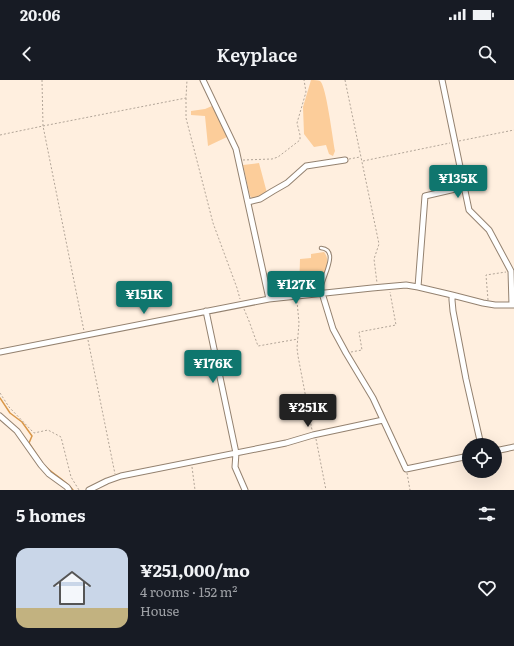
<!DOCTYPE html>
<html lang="en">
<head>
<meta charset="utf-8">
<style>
	body { margin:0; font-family:Literata,serif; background:#242831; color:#f1f3f6; height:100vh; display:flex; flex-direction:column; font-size:15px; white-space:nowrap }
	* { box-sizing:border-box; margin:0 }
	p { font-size:13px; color:#9ea1a6 }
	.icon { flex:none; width:22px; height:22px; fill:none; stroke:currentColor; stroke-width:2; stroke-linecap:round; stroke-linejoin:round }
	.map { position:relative; height:410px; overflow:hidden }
	.drawer { display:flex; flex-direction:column; background:#171b24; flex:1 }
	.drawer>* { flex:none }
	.fabs { position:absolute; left:462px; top:358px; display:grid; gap:8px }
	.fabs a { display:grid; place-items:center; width:40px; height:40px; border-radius:50%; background:#171b24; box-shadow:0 4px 16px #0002; font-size:20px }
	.price { position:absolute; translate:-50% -34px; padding:0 9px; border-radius:4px; background:#0f766e; color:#fff; font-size:13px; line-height:26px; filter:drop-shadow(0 1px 2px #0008) }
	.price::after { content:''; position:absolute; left:50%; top:24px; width:12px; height:9px; margin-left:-6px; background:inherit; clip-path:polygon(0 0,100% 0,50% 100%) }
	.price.current { background:#222; color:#fff }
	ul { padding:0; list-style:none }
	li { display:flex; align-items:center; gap:12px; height:100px; padding:0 16px }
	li+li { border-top:1px solid #363941 }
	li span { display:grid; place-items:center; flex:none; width:112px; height:80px; border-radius:12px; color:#555 }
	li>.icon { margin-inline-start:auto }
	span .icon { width:48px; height:48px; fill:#fffc; stroke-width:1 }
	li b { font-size:17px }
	h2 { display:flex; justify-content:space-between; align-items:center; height:48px; padding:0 16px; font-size:17px }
	.status { display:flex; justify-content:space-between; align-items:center; height:28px; padding:0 20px; background:#171b24; direction:ltr }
	.status svg { height:11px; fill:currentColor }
	header { display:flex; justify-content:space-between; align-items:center; height:52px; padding:0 16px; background:#171b24; font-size:18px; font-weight:600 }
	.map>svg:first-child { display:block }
</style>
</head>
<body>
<div class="status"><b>20:06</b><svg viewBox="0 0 49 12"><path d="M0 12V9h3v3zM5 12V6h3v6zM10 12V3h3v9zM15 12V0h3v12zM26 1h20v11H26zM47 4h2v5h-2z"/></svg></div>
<header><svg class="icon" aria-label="back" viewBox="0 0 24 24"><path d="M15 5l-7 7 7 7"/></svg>Keyplace<svg class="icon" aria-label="search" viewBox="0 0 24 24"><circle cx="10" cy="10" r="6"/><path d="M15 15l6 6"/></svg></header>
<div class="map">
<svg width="514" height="410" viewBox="0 0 514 410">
	<rect width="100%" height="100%" fill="#ffefdf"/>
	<!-- green -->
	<path fill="#fccd9a" d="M311 0C314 0 318 0 320 1 326 4 333 61 335 71L333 76 329 74 326 65 314 67 304 54 303 27Z
		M212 26 221 43 227 57 208 66 205 36 191 35V31L205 29Z
		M259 83 267 113 256 118H252L250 116 243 85Z
		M324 172C330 179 327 189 323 197 322 202 319 205 320 210L299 212 300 179 311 178V174Z"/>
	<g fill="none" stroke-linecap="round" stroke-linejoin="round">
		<!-- stream -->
		<path stroke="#d99749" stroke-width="1.5" d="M0 318 10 333 22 342 32 356 29 363 39 378
			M45 386C54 395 65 400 73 410"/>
		<!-- service casing -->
		<g stroke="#948270" stroke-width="4.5">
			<path id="service" d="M321 168C340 170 323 196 322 206 322 207 322 213 322 213"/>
		</g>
		<!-- minor casing -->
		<g stroke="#948270" stroke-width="7">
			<path id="minor" d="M203 0 236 69 269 219
				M442 0 469 130 489 150 511 191 512 225
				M248 122 260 119 273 111 287 103 306 86 345 80
				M418 207 425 116 464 107
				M322 213 333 249 346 273 373 318 406 389 469 376
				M452 215V220L453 231 466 299 481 365
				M206 231 236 373 235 387 245 410
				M0 272 269 219 372 208 406 205 418 207 452 215 483 223 495 225H514
				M0 336 17 351 41 385 49 394 67 407 69 410
				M495 371 514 367
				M89 410 107 401 121 396 286 363 313 355 383 340"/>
		</g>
		<!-- path -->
		<path stroke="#b2a598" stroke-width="1" stroke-dasharray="2 2" stroke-linecap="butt" d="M42 0 43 46 84 251
			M345 0 379 164 374 179 377 203
			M186 18V38L213 143 237 208 240 219
			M0 55 43 46 186 18 187 0
			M459 61 514 50
			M349 79 360 77
			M243 80 272 79 278 77 300 60V55L297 43 306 12 304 0
			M363 81 450 63
			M488 220 486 195 506 192
			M297 221 299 243 297 268 298 276 312 350
			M244 229 249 241 258 266 298 259
			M88 260 115 394
			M351 272 362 270 359 252 396 245 390 212
			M0 313 9 327 34 353 48 350 61 357 71 397 79 410
			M316 359 326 410
			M192 387 195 410
			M407 393 410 410"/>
		<!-- service -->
		<use href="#service" stroke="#fff" stroke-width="2.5"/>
		<!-- minor -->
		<use href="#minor" stroke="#fff" stroke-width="5"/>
	</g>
</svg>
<div class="fabs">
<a><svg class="icon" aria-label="locate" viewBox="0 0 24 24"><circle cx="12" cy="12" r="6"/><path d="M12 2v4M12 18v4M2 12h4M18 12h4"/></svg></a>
</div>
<b class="price" style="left:458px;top:119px">¥135K</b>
<b class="price" style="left:296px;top:225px">¥127K</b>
<b class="price" style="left:144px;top:235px">¥151K</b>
<b class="price" style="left:213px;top:304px">¥176K</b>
<b class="price current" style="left:308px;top:348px">¥251K</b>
</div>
<section class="drawer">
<h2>5 homes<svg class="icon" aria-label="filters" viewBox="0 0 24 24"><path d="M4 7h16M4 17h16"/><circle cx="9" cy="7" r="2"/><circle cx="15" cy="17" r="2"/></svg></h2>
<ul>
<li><span style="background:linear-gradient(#c9d6e8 75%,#c2b280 0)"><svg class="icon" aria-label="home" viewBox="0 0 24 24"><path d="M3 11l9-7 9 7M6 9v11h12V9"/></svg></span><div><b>¥251,000/mo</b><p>4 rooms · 152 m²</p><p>House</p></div><svg class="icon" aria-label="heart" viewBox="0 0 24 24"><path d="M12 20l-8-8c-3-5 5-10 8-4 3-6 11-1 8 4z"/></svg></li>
</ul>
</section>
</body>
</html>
